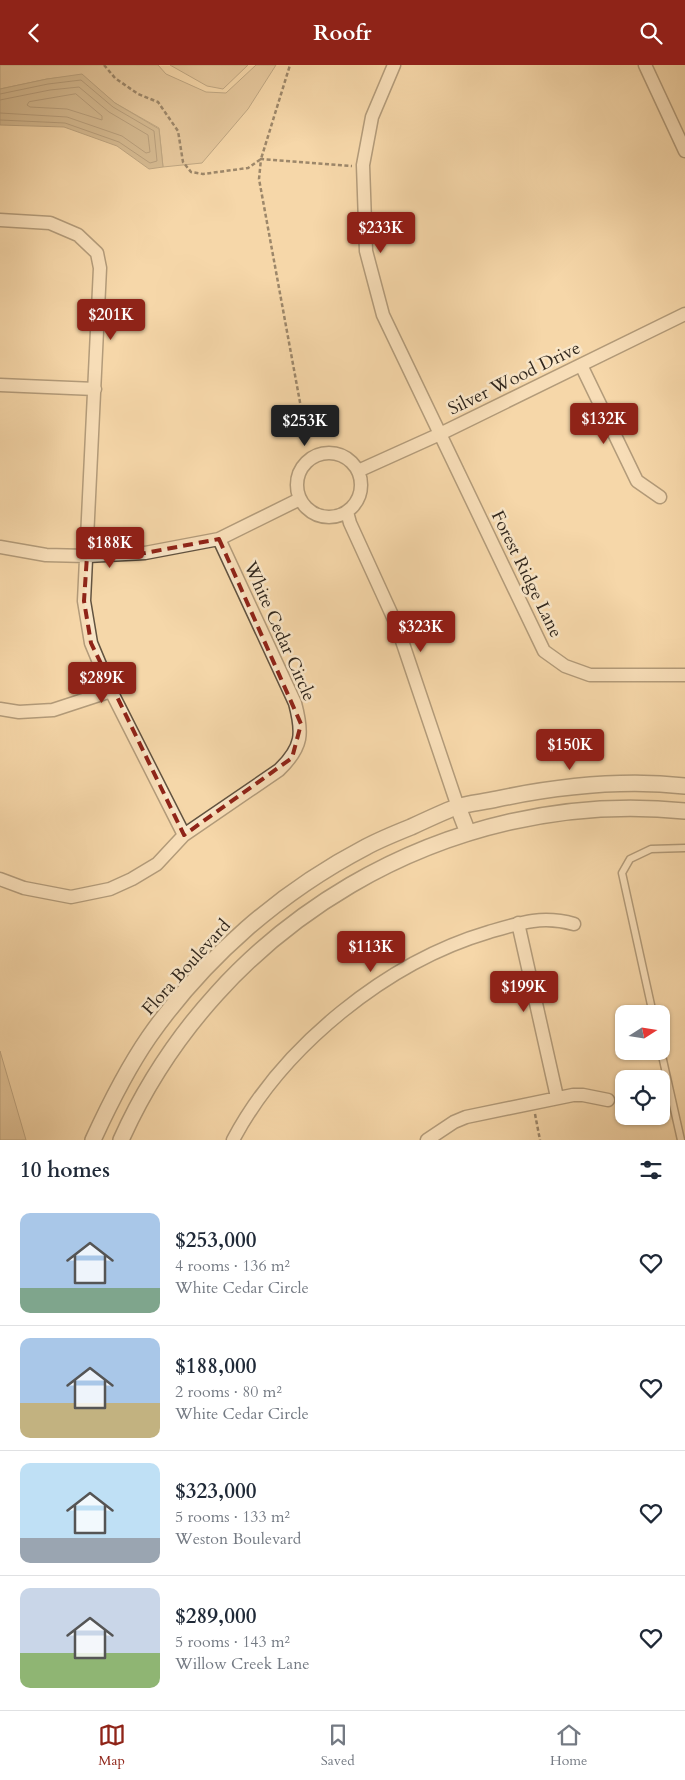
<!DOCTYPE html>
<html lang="en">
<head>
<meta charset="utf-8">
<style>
	body { margin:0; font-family:Cardo,serif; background:#f2f2f3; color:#1f2937; height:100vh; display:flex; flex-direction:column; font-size:19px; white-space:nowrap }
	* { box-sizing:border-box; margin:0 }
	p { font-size:16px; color:#747a83 }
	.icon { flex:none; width:28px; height:28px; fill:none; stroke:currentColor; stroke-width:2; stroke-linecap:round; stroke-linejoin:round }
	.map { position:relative; height:1075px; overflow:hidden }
	.drawer { display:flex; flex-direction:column; background:#fff; flex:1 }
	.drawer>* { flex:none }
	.needle { width:32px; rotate:78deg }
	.fabs { position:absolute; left:615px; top:940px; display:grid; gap:10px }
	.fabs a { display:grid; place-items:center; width:55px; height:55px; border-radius:10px; background:#fff; box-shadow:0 1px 4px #0004; font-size:25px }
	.price { position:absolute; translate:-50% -42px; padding:0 11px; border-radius:5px; background:#8f2418; color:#fff; font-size:16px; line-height:32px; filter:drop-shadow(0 1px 2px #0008) }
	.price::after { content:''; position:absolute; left:50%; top:30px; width:15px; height:11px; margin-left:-8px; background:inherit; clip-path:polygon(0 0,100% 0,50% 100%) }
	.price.on { background:#222; color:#fff }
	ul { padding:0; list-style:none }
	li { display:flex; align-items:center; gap:15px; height:125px; padding:0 20px }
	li+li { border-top:1px solid #e0e1e3 }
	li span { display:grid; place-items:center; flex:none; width:140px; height:100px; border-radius:10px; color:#555 }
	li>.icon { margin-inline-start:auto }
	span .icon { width:60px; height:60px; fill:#fffc; stroke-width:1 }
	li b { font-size:21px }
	h2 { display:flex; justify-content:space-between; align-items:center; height:60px; padding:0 20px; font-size:21px }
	header { display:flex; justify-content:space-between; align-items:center; height:65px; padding:0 20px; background:#8f2418; color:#fff; font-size:22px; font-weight:800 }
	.tabs { display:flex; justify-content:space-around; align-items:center; height:70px; border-top:1px solid #e0e1e3; background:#fff; font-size:14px; color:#747a83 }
	.tabs a { display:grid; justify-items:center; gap:2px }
	.tabs .on { color:#8f2418 }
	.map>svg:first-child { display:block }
</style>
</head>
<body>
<header><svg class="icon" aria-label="back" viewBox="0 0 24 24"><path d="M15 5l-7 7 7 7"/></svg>Roofr<svg class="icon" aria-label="search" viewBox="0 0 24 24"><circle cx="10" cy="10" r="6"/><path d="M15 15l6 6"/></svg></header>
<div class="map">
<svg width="685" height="1075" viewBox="0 0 685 1075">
	<rect width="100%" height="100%" fill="#f5d7a9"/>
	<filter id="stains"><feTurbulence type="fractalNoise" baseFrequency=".004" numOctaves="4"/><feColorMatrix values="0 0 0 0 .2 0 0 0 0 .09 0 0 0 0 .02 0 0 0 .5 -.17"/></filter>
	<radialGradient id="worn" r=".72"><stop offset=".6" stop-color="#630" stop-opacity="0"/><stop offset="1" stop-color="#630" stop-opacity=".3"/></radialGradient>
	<!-- green -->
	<path fill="#d4b991" stroke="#827057" d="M0 0H158L166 9 206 27 226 28 256 0H276L248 44 202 98 163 102 159 63 115 38 82 10 47 14 0 24Z
		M170 0H248L223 24 207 21Z
		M0 986 26 1075H0Z"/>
	<!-- water -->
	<path fill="#b29b79" stroke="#7e6d54" d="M82 9 115 38 159 64 163 102 149 104 117 81 64 62 0 60V24L47 14Z"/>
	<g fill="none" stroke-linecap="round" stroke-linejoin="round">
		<!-- shore -->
		<path stroke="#72614b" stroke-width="1" d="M0 29 48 19 81 15 113 42 154 66 157 96 150 98 119 77 65 58 0 55
			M76 29 102 51V55L67 44 30 42 27 40 29 37Z
			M0 35 50 25 79 22 109 47 148 70 150 87 146 88 122 71 67 52 0 48"/>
		<!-- service casing -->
		<g stroke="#625340" stroke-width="9">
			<path id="service" d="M653 949 622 808 630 794 651 784 685 783
				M661 986 681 1075"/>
		</g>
		<!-- minor casing -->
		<g stroke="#625340" stroke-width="15">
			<path id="minor" d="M394 0 372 52 363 100 366 186 383 250 544 586 565 601 590 610H685
				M645 0 685 86
				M0 155 50 158 78 170 97 188 100 203 84 536 91 578 111 626 184 770
				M581 300 637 416 660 432
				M0 320 95 324
				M297 420a32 32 0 1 1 64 0a32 32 0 1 1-64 0Z
				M358 406 440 369 685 249
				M347 447 350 458 397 561 458 742
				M0 482 46 490 87 491 145 488 219 474 300 434
				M0 644 19 647 53 645 111 626
				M0 814 24 823 71 832 110 824 132 814 157 799 184 770 279 705C303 682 303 668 295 638L219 474
				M518 858 557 1032
				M233 1075C283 981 387 897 489 867 519 858 542 850 574 859
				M427 1075 454 1057 466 1052 573 1030H583L608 1035"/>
		</g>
		<!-- tertiary casing -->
		<g stroke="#625340" stroke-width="18">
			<path id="tertiary" d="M458 742 468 768
				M93 1075C109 1040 127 1004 149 972 205 892 280 827 366 782 381 774 396 768 411 762 426 755 441 748 456 742 469 738 484 737 497 734 559 721 621 714 685 721
				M121 1075C218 858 448 722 685 746"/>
		</g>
		<!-- path -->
		<path stroke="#31271d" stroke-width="2.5" stroke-dasharray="4 2.5" stroke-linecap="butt" d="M104 0 115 13 138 29 158 37 178 66 183 97 191 107 203 109 248 103 261 94 290 0
			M306 370 259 114 261 94 352 101
			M535 1049 540 1075"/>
		<!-- service -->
		<use href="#service" stroke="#f8e5c7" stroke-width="6"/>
		<!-- minor -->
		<use href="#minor" stroke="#f8e5c7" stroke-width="12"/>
		<!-- tertiary -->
		<use href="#tertiary" stroke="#f8e5c7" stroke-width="15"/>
	</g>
	<!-- marked area -->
	<path d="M0 0H685V1075H0ZM219 474 301 659 292 693 184 770 91 578 84 536 87 491 145 488Z" fill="#f5d7a9" fill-opacity=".55" fill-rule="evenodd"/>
	<path fill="none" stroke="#8f2418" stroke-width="4" stroke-dasharray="10 6" stroke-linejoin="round" d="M219 474 301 659 292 693 184 770 91 578 84 536 87 491 145 488Z"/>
	<g text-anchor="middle" stroke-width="5" stroke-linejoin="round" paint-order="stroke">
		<!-- street labels -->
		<g font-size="18" fill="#31271d" stroke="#f8e5c7">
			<text transform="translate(514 313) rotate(-26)" y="6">Silver Wood Drive</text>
			<text transform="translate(527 509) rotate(64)" y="6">Forest Ridge Lane</text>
			<text transform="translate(280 566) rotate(66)" y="6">White Cedar Circle</text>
			<text transform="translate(186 902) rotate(-48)" y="6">Flora Boulevard</text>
		</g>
	</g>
	<rect width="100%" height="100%" filter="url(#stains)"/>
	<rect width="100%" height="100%" fill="url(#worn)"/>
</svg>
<div class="fabs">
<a><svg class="needle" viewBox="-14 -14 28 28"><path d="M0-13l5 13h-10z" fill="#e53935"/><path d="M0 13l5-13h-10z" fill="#747a83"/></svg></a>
<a><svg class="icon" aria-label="locate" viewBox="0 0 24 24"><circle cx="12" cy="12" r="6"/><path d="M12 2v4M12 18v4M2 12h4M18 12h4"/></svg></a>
</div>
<b class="price" style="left:381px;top:189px">$233K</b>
<b class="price" style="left:111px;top:276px">$201K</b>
<b class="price" style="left:604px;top:380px">$132K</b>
<b class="price on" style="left:305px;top:382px">$253K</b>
<b class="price" style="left:110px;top:504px">$188K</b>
<b class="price" style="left:421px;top:588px">$323K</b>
<b class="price" style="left:102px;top:639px">$289K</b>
<b class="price" style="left:570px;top:706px">$150K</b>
<b class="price" style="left:371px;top:908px">$113K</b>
<b class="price" style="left:524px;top:948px">$199K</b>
</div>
<section class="drawer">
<h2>10 homes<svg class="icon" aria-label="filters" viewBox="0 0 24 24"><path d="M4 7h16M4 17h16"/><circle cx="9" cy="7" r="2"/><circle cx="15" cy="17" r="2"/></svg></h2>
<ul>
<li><span style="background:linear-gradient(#a9c7e8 75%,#7fa58c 0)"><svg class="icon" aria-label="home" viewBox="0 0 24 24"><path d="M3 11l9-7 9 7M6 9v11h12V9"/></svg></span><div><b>$253,000</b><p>4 rooms · 136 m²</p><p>White Cedar Circle</p></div><svg class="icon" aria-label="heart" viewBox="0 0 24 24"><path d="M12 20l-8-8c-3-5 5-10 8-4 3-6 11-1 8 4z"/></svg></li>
<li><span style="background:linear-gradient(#a9c7e8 65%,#c2b280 0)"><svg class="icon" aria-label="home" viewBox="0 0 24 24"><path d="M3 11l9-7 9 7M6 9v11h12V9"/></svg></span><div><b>$188,000</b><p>2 rooms · 80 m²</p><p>White Cedar Circle</p></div><svg class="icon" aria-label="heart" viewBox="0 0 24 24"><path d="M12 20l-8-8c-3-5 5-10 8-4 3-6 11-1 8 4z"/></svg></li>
<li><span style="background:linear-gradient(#bfe0f5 75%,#9aa5b1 0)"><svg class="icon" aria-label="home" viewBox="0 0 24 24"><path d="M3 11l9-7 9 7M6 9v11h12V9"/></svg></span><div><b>$323,000</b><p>5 rooms · 133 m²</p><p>Weston Boulevard</p></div><svg class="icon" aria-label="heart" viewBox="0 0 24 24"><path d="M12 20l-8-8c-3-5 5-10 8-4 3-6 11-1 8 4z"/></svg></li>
<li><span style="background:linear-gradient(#c9d6e8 65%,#8fb573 0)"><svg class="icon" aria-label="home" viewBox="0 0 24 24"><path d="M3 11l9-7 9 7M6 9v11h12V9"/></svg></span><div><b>$289,000</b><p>5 rooms · 143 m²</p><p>Willow Creek Lane</p></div><svg class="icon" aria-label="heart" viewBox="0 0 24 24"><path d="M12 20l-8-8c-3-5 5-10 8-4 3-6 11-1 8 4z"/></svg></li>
</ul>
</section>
<nav class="tabs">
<a class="on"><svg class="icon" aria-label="map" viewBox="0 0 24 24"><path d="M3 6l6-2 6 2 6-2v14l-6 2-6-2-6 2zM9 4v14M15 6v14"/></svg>Map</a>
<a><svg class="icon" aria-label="saved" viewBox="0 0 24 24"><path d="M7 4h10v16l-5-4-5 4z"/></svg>Saved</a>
<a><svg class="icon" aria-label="home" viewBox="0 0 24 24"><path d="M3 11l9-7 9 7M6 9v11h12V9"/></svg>Home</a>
</nav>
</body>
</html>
